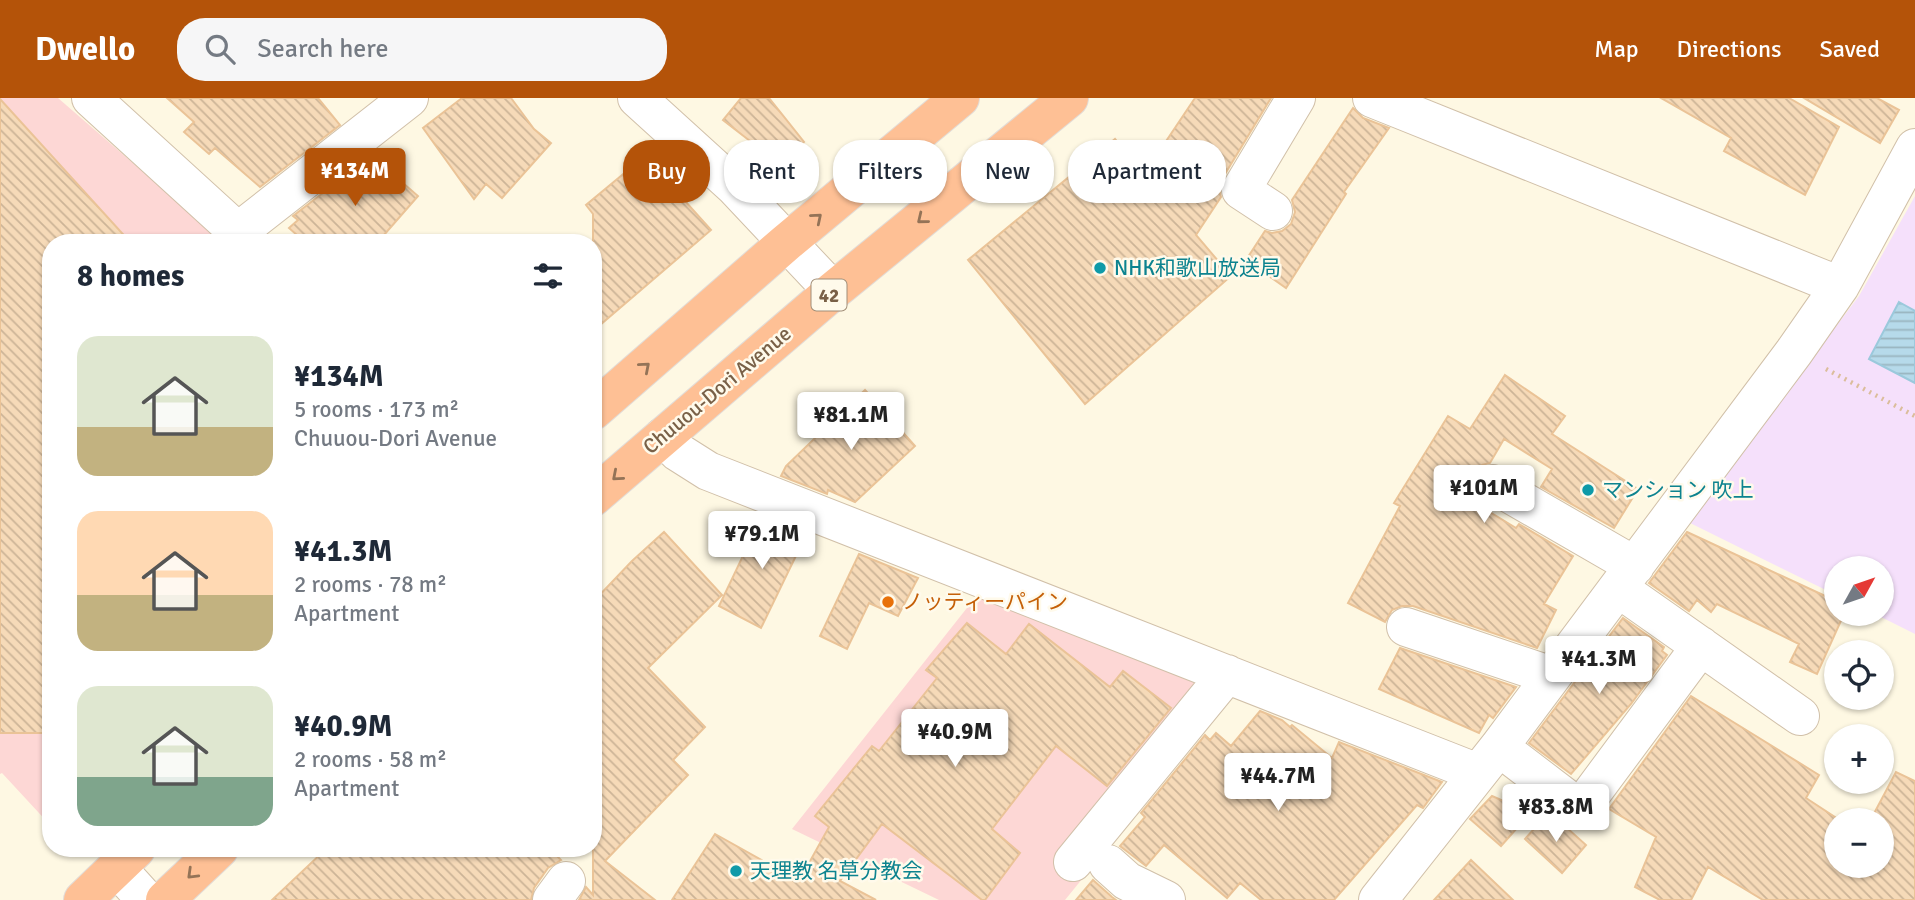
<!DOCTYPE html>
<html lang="en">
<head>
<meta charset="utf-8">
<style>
	body { margin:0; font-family:Signika,"Noto Sans JP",sans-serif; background:#f6f6f7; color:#1f2937; height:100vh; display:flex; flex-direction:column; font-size:26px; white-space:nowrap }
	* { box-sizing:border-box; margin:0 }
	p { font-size:23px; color:#747a83 }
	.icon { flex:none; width:38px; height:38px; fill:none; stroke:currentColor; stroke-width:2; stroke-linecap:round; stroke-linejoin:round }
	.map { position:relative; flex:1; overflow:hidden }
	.sheet { position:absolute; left:42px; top:136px; width:560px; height:623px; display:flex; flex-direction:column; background:#fff; border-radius:28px; box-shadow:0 2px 5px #0004 }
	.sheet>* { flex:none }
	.banner { position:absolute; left:623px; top:42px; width:665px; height:63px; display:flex; gap:14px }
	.needle { width:46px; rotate:50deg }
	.controls { position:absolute; left:1824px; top:458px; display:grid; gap:14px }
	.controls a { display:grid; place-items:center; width:70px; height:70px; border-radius:50%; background:#fff; box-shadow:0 2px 5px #0004; font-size:35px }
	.price { position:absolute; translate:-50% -60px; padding:0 16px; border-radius:7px; background:#fff; color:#222; font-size:23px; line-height:46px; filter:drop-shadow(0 2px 4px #0008) }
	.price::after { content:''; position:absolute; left:50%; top:42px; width:21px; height:16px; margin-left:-10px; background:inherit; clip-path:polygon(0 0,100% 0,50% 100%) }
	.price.on { background:#b45309; color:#fff }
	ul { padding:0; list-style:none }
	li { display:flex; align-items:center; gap:21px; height:175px; padding:0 35px }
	li span { display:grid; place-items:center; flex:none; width:196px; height:140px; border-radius:21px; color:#555 }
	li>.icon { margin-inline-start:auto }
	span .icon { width:84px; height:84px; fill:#fffc; stroke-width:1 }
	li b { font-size:30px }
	h2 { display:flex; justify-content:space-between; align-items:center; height:84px; padding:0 35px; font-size:30px }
	.tag { padding:0 24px; border-radius:28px; background:#fff; box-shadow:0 2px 5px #0004; font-size:24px; line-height:63px }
	.tag.on { background:#b45309; color:#fff }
	header { display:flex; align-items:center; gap:42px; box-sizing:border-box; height:98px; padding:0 35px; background:#b45309; color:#fff }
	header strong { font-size:33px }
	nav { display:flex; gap:38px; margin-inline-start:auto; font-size:24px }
	.search { width:490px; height:63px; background:#f6f6f7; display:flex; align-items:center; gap:18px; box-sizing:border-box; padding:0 24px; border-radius:28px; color:#747a83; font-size:26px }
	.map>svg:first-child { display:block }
</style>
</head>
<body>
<header>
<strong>Dwello</strong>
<div class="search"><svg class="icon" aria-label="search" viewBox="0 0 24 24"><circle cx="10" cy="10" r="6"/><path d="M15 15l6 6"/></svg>Search here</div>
<nav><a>Map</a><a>Directions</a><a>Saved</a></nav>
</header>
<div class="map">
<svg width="1915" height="802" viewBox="0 0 1915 802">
	<defs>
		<pattern id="water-rules" width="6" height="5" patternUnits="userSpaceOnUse" patternTransform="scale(1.75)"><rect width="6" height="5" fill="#b6daea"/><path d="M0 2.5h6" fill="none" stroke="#99b4bf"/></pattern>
		<pattern id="building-back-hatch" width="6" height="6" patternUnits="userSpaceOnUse" patternTransform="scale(1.75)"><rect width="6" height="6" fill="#f6dab8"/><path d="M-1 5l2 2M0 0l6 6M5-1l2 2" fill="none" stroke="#ccb497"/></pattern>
	</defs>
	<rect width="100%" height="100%" fill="#fef8e3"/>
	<!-- education -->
	<path fill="#f5e0fb" d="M1915 98V536L1875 516H1881V471H1836V497L1688 424 1859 198Z"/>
	<!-- medical -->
	<path fill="#fdd7d5" d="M0 0H58L225 145H51V728L2 675 0 676Z
		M978 496 1232 597 1065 802H939L792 731Z"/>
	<!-- water -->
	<path fill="url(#water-rules)" stroke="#9bc9dc" stroke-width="2" d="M1899 204 1915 213V285L1869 261Z"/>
	<!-- building -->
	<path fill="url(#building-back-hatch)" stroke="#eac397" stroke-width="2" d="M167 0H318L340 27 260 89 215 50 209 56 184 34 194 24Z
		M462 0H511L534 31 551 45 502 100 486 86 474 101 423 30Z
		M741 0H769L804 44 768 77 744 48 750 43 723 22Z
		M1195 0H1271L1222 81 1219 91 1221 99 1196 137 1231 178 1085 306 968 162 1115 41 1144 76Z
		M1661 0H1789L1839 29 1805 97 1724 53 1731 40Z
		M1804 0H1877L1899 12 1880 45Z
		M0 1 131 145H51V635H0Z
		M1353 10 1363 20 1389 30 1344 94 1346 96 1286 190 1246 162 1265 133 1272 135 1282 133 1291 126 1295 114 1292 102Z
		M657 48 692 79 676 93 711 132 593 233V116L586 107Z
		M373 59 418 98 377 145H306L289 130 298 122 293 118 367 61 369 63Z
		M1505 277 1565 318 1552 336 1638 391 1614 430 1541 389 1552 371 1504 341 1490 365 1482 367 1474 375 1471 385 1473 395 1470 402 1516 430 1519 426 1573 458 1544 506 1556 512 1537 550 1413 508H1402L1392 512 1385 524 1348 505 1400 408 1394 405 1448 318 1470 331Z
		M865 292 915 348 855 404 828 392 827 396 781 378 786 368Z
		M762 418 807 435 761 530 719 508Z
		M664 434 722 497 648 570 705 629 673 662 688 677 605 763 655 802H579L586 789 593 797V504L632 463Z
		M1687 434 1836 503V516H1844L1817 576 1790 564 1799 546 1717 506 1711 514 1697 502 1689 513 1649 485Z
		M859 456 918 480 898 518 869 505 847 551 820 538Z
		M1623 520 1664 549 1662 553 1667 557 1631 606 1571 676 1529 645Z
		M967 525 1006 556 1029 526 1110 589 1123 573 1171 610 1107 688 1056 648 992 731 1020 755 985 802H982L882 726 840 783 876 802H672L715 736 799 783 829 729 815 718 872 648 879 653 937 580 926 572Z
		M1400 550 1516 589 1493 620 1489 617 1479 635 1379 591Z
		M1691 598 1819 677 1806 700 1841 723H1836V768H1881V723H1870L1896 674 1915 683V802H1763L1708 769 1691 802H1660L1635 789 1656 739 1609 711Z
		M1260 613 1282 622 1290 629 1292 627 1332 660 1339 644 1442 684 1423 710 1417 707 1334 802H1261L1240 785 1227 800 1164 747 1146 768 1120 748 1145 719 1141 715 1205 637 1210 642 1216 635 1231 648Z
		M1492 698 1506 704 1525 721 1501 748 1470 721Z
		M1544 720 1566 729 1586 747 1562 775 1525 741Z
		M326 751H550L561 762 548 770 534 790 531 802H272Z
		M1471 762 1513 802H1434Z
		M1093 782 1112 799 1116 802H1076Z"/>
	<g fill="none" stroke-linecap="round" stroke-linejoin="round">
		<!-- minor casing -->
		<g stroke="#d1c0a9" stroke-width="40">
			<path id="minor" d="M91 0 250 145
				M637 0 735 89 833 193
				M1372 0 1840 188
				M1273 113 1241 92 1296 0
				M238 134 409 0
				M663 339 678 354 708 373 1478 675
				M1493 386 1635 468
				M1618 490 1800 618
				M1406 529 1552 578
				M1499 649 1580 711 1701 548
				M1073 764 1227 576
				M1108 766 1127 783 1166 802
				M117 770 146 802
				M552 802 566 783
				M1378 802 1499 649 1794 254 1840 188 1915 50"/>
		</g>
		<!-- highway casing -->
		<g stroke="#e2dcd7" stroke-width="40">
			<path id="highway" d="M593 313 787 144 960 0
				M593 399 833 193 1069 0
				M83 802 136 751
				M165 802 219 751"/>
		</g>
		<!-- path -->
		<path stroke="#dbbd9b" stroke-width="4.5" stroke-dasharray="2 5" stroke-linecap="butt" d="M1826 271 1915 318"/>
		<!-- minor -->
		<use href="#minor" stroke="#fff" stroke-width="38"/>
		<!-- highway -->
		<use href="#highway" stroke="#fec095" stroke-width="38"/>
	</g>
	<!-- one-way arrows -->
	<defs><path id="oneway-chevron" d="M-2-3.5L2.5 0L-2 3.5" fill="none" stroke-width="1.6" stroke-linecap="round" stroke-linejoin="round" transform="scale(1.75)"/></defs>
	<g stroke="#947357">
		<use href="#oneway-chevron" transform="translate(817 120) rotate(-40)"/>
		<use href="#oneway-chevron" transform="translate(922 121) rotate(141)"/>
		<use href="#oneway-chevron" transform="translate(645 269) rotate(-41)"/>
		<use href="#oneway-chevron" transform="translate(617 378) rotate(139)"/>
		<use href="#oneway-chevron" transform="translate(192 776) rotate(136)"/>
	</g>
	<!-- markers -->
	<g fill="#0f9aa8" stroke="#fffaeb" stroke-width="2.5">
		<circle cx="1100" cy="170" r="7"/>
		<circle cx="1588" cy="392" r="7"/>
		<circle cx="736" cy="773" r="7"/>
	</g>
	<circle fill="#e8710a" stroke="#fffaeb" stroke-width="2.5" cx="888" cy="504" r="7"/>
	<g text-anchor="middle" stroke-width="5" stroke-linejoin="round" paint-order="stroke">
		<!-- shield labels -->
		<rect fill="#fffaeb" stroke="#a18e78" stroke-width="2" x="811.5" y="181.5" width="35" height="31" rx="5"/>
		<g font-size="19" font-weight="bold" fill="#796047">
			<text x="829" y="204">42</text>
		</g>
		<!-- culture labels -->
		<g font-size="21" fill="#0d838f" stroke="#fffaeb" text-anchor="start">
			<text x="1114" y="177">NHK和歌山放送局</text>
			<text x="1602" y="399">マンション 吹上</text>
			<text x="750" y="780">天理教 名草分教会</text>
		</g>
		<!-- street labels -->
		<g font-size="21" fill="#796047" stroke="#fffaeb">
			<text transform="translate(717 292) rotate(-40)" y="7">Chuuou-Dori Avenue</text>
		</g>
		<!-- food labels -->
		<g font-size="21" fill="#c56008" stroke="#fffaeb" text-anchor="start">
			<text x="902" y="511">ノッティーパイン</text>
		</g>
	</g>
</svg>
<div class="controls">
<a><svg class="needle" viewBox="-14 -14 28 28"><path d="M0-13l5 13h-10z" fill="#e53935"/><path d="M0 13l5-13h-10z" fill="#747a83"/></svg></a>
<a><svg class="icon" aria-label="locate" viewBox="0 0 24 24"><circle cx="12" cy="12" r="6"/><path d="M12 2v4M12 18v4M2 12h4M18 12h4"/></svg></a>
<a>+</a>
<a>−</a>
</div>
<b class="price on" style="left:355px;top:110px">¥134M</b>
<b class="price" style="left:851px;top:354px">¥81.1M</b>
<b class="price" style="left:1484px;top:427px">¥101M</b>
<b class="price" style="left:762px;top:473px">¥79.1M</b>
<b class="price" style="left:1599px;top:598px">¥41.3M</b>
<b class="price" style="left:955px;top:671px">¥40.9M</b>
<b class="price" style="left:1278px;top:715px">¥44.7M</b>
<b class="price" style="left:1556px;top:746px">¥83.8M</b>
<div class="banner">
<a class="tag on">Buy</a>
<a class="tag">Rent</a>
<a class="tag">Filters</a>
<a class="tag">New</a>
<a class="tag">Apartment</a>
</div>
<section class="sheet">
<h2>8 homes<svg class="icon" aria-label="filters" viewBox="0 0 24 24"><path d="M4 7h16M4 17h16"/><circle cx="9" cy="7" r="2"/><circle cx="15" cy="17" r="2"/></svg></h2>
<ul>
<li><span style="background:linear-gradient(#dfe7d0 65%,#c2b280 0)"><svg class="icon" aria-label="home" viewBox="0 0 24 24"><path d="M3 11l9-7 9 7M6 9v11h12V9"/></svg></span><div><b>¥134M</b><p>5 rooms · 173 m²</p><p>Chuuou-Dori Avenue</p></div></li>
<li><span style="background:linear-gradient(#ffd9b3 60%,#c2b280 0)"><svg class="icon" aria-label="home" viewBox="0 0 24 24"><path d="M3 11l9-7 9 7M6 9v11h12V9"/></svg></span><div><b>¥41.3M</b><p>2 rooms · 78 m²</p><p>Apartment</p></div></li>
<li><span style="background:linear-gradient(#dfe7d0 65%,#7fa58c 0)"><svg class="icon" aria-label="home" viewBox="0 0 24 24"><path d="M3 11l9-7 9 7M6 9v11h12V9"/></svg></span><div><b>¥40.9M</b><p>2 rooms · 58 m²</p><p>Apartment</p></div></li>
</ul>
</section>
</div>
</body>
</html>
